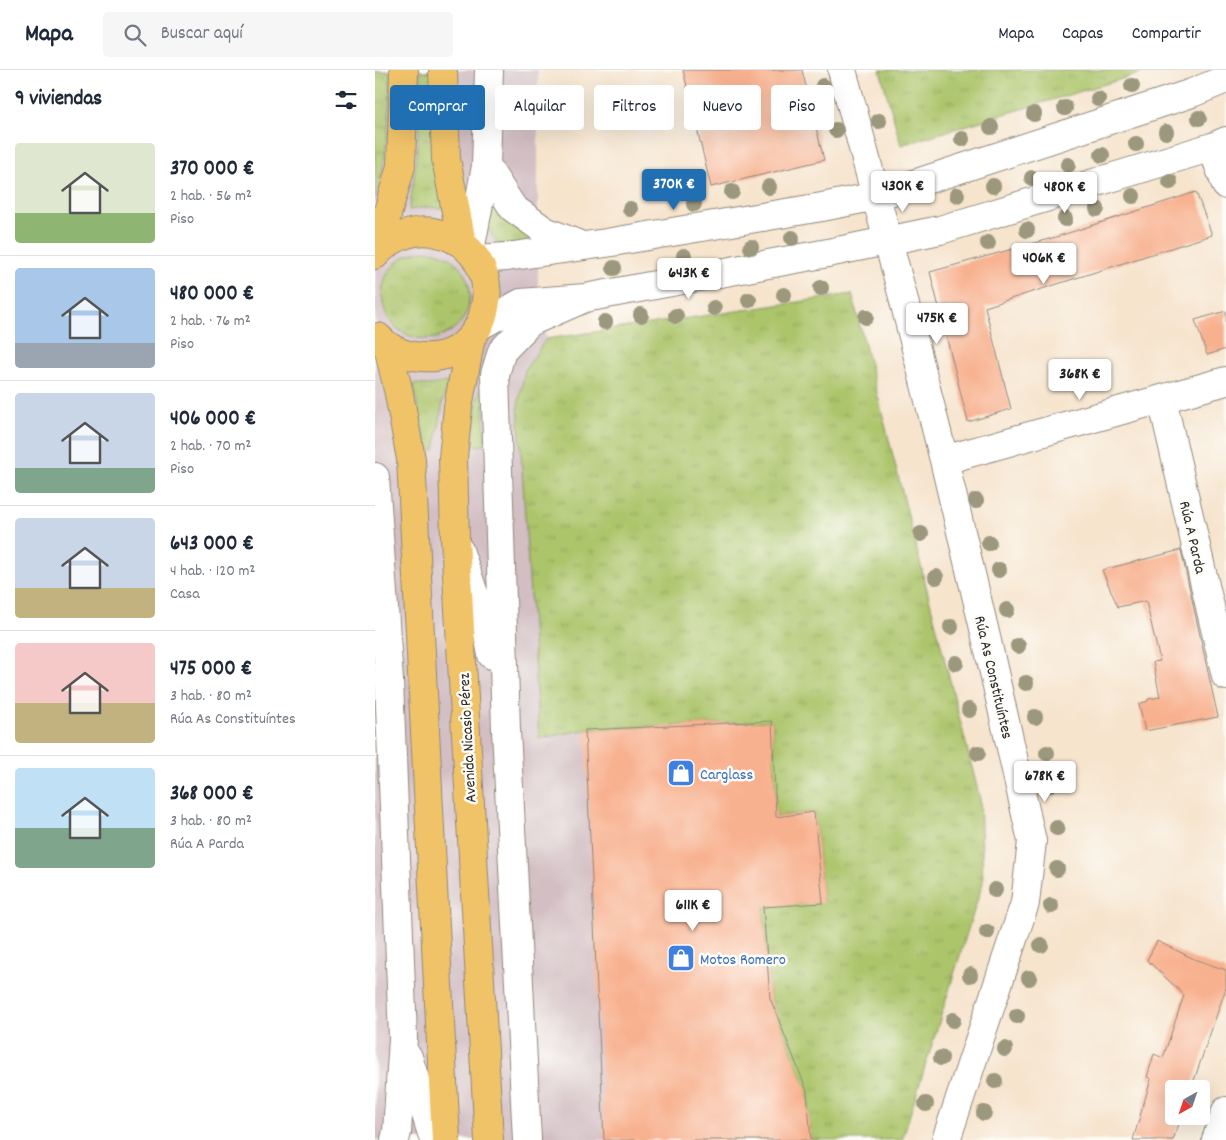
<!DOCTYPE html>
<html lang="es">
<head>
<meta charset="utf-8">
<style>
	body { margin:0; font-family:Dekko,sans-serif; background:#f6f6f7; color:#1f2937; height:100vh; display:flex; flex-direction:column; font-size:19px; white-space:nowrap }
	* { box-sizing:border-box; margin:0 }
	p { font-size:16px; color:#747a83 }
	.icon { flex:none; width:28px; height:28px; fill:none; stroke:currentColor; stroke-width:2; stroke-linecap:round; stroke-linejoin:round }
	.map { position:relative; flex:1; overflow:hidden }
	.panel { display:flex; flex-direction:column; background:#fff; width:375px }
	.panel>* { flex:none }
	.banner { position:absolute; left:15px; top:15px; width:475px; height:45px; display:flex; gap:10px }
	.needle { width:32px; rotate:220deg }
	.buttons { position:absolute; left:790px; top:1010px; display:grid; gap:10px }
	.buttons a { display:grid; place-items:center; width:45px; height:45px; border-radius:5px; background:#fff; box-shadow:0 5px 20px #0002; font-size:25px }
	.price { position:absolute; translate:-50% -42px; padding:0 11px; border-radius:5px; background:#fff; color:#222; font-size:16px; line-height:32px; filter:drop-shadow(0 1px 2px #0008) }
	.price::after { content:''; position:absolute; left:50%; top:30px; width:15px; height:11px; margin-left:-8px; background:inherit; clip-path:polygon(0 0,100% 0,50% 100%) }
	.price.selected { background:#1f6fb2; color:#fff }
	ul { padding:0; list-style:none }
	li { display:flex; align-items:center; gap:15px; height:125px; padding:0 15px }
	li+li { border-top:1px solid #e0e1e3 }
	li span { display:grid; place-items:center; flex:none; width:140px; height:100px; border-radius:5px; color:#555 }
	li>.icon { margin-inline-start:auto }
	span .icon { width:60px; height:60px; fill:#fffc; stroke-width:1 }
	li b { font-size:21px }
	h2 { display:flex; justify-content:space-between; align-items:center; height:60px; padding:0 15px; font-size:21px }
	.tag { padding:0 18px; border-radius:5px; background:#fff; box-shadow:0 5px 20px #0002; font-size:18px; line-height:45px }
	.tag.selected { background:#1f6fb2; color:#fff }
	header { display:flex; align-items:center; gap:30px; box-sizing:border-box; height:70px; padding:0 25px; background:#fff; border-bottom:1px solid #e0e1e3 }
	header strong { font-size:24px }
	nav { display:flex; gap:28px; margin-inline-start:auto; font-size:18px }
	.search { width:350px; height:45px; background:#f6f6f7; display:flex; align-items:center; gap:12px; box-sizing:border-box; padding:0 18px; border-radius:5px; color:#747a83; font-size:19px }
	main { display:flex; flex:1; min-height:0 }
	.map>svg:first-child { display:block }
</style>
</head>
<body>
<header>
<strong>Mapa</strong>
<div class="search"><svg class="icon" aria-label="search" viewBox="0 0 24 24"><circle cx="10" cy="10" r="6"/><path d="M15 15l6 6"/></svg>Buscar aquí</div>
<nav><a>Mapa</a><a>Capas</a><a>Compartir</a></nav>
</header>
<main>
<section class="panel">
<h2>9 viviendas<svg class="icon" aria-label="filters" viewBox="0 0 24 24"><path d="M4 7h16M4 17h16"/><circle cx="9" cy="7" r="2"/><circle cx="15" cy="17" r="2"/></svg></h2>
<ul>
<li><span style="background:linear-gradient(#dfe7d0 70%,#8fb573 0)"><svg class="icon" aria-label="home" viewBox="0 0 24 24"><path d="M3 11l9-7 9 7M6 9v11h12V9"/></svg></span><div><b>370 000 €</b><p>2 hab. · 56 m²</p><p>Piso</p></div></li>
<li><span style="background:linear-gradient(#a9c7e8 75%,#9aa5b1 0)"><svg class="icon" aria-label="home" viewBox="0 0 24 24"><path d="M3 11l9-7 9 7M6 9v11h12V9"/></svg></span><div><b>480 000 €</b><p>2 hab. · 76 m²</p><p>Piso</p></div></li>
<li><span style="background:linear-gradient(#c9d6e8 75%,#7fa58c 0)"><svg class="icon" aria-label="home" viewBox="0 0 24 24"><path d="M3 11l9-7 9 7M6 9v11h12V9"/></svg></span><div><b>406 000 €</b><p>2 hab. · 70 m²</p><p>Piso</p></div></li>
<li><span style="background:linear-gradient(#c9d6e8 70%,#c2b280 0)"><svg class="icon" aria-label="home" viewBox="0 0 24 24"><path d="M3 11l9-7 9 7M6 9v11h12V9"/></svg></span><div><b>643 000 €</b><p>4 hab. · 120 m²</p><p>Casa</p></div></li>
<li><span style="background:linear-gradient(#f6c9c9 60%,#c2b280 0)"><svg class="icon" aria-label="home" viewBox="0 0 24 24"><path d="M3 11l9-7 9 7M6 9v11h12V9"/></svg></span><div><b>475 000 €</b><p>3 hab. · 80 m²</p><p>Rúa As Constituíntes</p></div></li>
<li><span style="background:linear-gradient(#bfe0f5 60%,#7fa58c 0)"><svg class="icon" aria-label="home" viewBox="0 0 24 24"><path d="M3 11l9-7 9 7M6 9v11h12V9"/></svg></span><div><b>368 000 €</b><p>3 hab. · 80 m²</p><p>Rúa A Parda</p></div></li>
</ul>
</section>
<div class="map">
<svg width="851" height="1070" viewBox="0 0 851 1070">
	<defs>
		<pattern id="grass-tufts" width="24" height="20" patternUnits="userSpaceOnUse" patternTransform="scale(1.25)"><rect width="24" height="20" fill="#acc56b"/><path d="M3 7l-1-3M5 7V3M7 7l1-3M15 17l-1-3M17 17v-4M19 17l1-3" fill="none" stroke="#94a95d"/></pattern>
	</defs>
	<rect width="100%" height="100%" fill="#fdfcf7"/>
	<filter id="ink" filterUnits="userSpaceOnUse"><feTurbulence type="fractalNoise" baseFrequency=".02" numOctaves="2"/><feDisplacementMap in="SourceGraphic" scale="10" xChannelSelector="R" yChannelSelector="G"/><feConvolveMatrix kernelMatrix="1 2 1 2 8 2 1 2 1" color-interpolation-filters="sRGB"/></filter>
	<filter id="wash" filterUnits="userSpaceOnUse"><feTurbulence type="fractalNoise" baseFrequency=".0096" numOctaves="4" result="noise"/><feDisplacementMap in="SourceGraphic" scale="20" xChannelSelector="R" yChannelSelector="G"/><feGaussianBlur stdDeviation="1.12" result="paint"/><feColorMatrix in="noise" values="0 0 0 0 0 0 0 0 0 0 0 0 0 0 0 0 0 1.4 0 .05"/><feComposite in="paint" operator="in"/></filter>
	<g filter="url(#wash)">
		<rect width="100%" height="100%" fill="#f6e4cd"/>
		<!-- industrial -->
		<path fill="#d2bec3" d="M0 0H163V216L171 269 150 300 164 668 210 660 397 651 401 746 439 742 448 833 395 928 432 1022 436 1070H0Z"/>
		<!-- grass -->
		<path fill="url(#grass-tufts)" stroke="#6c784b" d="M505 0H773L774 1 526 75Z
			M45 1 58 2 70 139 52 137 34 140C42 93 46 48 45 1Z
			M0 2H15C15 46 12 88 0 132Z
			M113 123 171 170 128 175C109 168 113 139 113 123Z
			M7 225a44 44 0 1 1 88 0a44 44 0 1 1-88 0Z
			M477 224 605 729 608 812 527 1070H436L432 1022 395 928 388 837 448 832 439 742 401 747 397 651 210 660 164 668 143 335 150 300 171 269Z
			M108 310 110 375 99 376 101 333Z
			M73 312 68 331 60 380H52L38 314 56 315Z"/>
		<g id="blocks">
			<!-- building -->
			<path fill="#f8b18f" d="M308 0H427L449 90 336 117Z
				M821 122 837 165 610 237 636 339 593 352 555 202 681 167Z
				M851 241V279L832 285 820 250Z
				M806 480 843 647 770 661 764 634 773 631V629L785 627 778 592 785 591 771 531 743 537 727 500Z
				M397 651 401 747 439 742 448 833 388 837 395 928 432 1021 436 1070H229L210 660Z
				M782 871 819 889 851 900V918L816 1019H799V1046H807L798 1070H758L776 1009 772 1007 779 984 788 988 809 925 772 890Z"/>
		</g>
	</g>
	<g filter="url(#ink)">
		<use href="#blocks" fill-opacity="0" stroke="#90887c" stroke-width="1"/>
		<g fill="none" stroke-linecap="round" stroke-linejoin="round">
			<!-- minor casing -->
			<g stroke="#90887c" stroke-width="30">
				<path id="minor" d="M467 0 527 223 569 390 611 567 657 771 650 833 571 1070
					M837 77 851 115
					M111 96 138 138 170 161 207 176
					M95 181 111 96 114 0
					M102 189 131 187 231 173 447 137 502 126 817 23 851 9
					M104 256 146 233 210 228 453 183 565 160 837 77 851 71
					M787 329 851 606
					M569 390 851 311
					M0 407 14 611 28 968 22 1062 20 1070
					M84 480 113 564 117 585
					M33 987 59 1070
					M152 1070 131 660 120 304 127 281 155 252 210 228
					M841 1070 851 1041"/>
			</g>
			<!-- highway casing -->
			<g stroke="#90887c" stroke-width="30">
				<path id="highway" d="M68 0 71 89 87 173
					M1 183 26 96 29 0
					M0 185C14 169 37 158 58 162 143 178 119 301 39 286 25 284 12 277 3 267
					M96 267 83 337 78 388 80 469 114 1070
					M13 276 24 324 36 389 71 1070"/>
			</g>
			<!-- minor -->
			<use href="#minor" stroke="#fff" stroke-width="28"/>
			<!-- highway -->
			<use href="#highway" stroke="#f1c369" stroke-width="28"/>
		</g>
		<!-- trees -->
		<g fill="#9c987e">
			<circle cx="448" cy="16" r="8"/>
			<circle cx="757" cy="16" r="8"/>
			<circle cx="723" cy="29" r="8"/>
			<circle cx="690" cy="38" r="8"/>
			<circle cx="659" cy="44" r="8"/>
			<circle cx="824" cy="48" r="8"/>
			<circle cx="504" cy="51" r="8"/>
			<circle cx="616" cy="57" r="8"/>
			<circle cx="461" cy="60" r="8"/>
			<circle cx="791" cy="62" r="8"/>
			<circle cx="587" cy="69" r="8"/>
			<circle cx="761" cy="74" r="8"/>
			<circle cx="727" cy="85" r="8"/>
			<circle cx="693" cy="95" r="8"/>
			<circle cx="657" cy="108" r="8"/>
			<circle cx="795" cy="112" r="8"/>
			<circle cx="618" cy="116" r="8"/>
			<circle cx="394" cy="117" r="8"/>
			<circle cx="357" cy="122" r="8"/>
			<circle cx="582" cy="125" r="8"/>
			<circle cx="758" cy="126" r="8"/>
			<circle cx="319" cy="134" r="8"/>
			<circle cx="255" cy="139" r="8"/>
			<circle cx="722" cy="139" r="8"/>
			<circle cx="690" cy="149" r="8"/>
			<circle cx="652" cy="160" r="8"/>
			<circle cx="417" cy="168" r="8"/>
			<circle cx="613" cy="173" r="8"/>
			<circle cx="376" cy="177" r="8"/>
			<circle cx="309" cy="186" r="8"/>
			<circle cx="239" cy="198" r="8"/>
			<circle cx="446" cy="218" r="8"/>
			<circle cx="409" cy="225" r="8"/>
			<circle cx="374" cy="230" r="8"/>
			<circle cx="339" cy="238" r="8"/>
			<circle cx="266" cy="245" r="8"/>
			<circle cx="301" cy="246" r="8"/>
			<circle cx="491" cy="247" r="8"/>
			<circle cx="230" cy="252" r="8"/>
			<circle cx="601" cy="431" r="8"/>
			<circle cx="546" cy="464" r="8"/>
			<circle cx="614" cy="473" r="8"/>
			<circle cx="624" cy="500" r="8"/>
			<circle cx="561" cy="507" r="8"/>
			<circle cx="632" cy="540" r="8"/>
			<circle cx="576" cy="557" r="8"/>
			<circle cx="643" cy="576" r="8"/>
			<circle cx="581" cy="593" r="8"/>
			<circle cx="651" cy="613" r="8"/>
			<circle cx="594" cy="640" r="8"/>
			<circle cx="660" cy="647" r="8"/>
			<circle cx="603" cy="683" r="8"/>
			<circle cx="672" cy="683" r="8"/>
			<circle cx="674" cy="715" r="8"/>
			<circle cx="682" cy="758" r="8"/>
			<circle cx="682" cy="799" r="8"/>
			<circle cx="620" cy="820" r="8"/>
			<circle cx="676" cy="836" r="8"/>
			<circle cx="612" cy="862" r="8"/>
			<circle cx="666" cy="875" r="8"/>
			<circle cx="595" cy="905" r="8"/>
			<circle cx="654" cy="908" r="8"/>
			<circle cx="642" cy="946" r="8"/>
			<circle cx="578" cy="950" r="8"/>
			<circle cx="630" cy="979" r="8"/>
			<circle cx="566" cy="988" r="8"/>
			<circle cx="620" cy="1011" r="8"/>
			<circle cx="551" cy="1034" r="8"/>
			<circle cx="609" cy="1043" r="8"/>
		</g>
	</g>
	<!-- icons -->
	<defs>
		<g id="shop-square" transform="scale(1.4375)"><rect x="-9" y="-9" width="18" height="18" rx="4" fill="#3f7fe0" stroke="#fdfcf7"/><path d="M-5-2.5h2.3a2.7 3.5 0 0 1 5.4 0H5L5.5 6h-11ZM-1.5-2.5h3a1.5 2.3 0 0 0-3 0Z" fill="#fff"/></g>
	</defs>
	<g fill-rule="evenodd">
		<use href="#shop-square" x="306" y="703"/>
		<use href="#shop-square" x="306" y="888"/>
	</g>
	<g text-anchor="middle" stroke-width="5" stroke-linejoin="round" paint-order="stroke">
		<!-- street labels -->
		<g font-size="16" fill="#2b2b2b" stroke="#fdfcf7">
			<text transform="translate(819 467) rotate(77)" y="6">Rúa A Parda</text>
			<text transform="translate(620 607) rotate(77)" y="6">Rúa As Constituíntes</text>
			<text transform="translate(91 668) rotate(-93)" y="6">Avenida Nicasio Pérez</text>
		</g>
		<!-- shop labels -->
		<g font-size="16" fill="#366cbe" stroke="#fdfcf7" text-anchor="start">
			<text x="325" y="709">Carglass</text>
			<text x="325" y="894">Motos Romero</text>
		</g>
	</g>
</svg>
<div class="buttons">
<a><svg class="needle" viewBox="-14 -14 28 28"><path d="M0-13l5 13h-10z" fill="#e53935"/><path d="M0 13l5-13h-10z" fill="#747a83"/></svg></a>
</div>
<b class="price selected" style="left:299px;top:141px">370K €</b>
<b class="price" style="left:528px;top:143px">430K €</b>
<b class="price" style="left:690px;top:144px">480K €</b>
<b class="price" style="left:669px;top:215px">406K €</b>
<b class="price" style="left:314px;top:230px">643K €</b>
<b class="price" style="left:562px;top:275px">475K €</b>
<b class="price" style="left:705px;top:331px">368K €</b>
<b class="price" style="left:670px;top:733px">678K €</b>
<b class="price" style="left:318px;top:862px">611K €</b>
<div class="banner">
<a class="tag selected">Comprar</a>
<a class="tag">Alquilar</a>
<a class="tag">Filtros</a>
<a class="tag">Nuevo</a>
<a class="tag">Piso</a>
</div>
</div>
</main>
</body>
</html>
